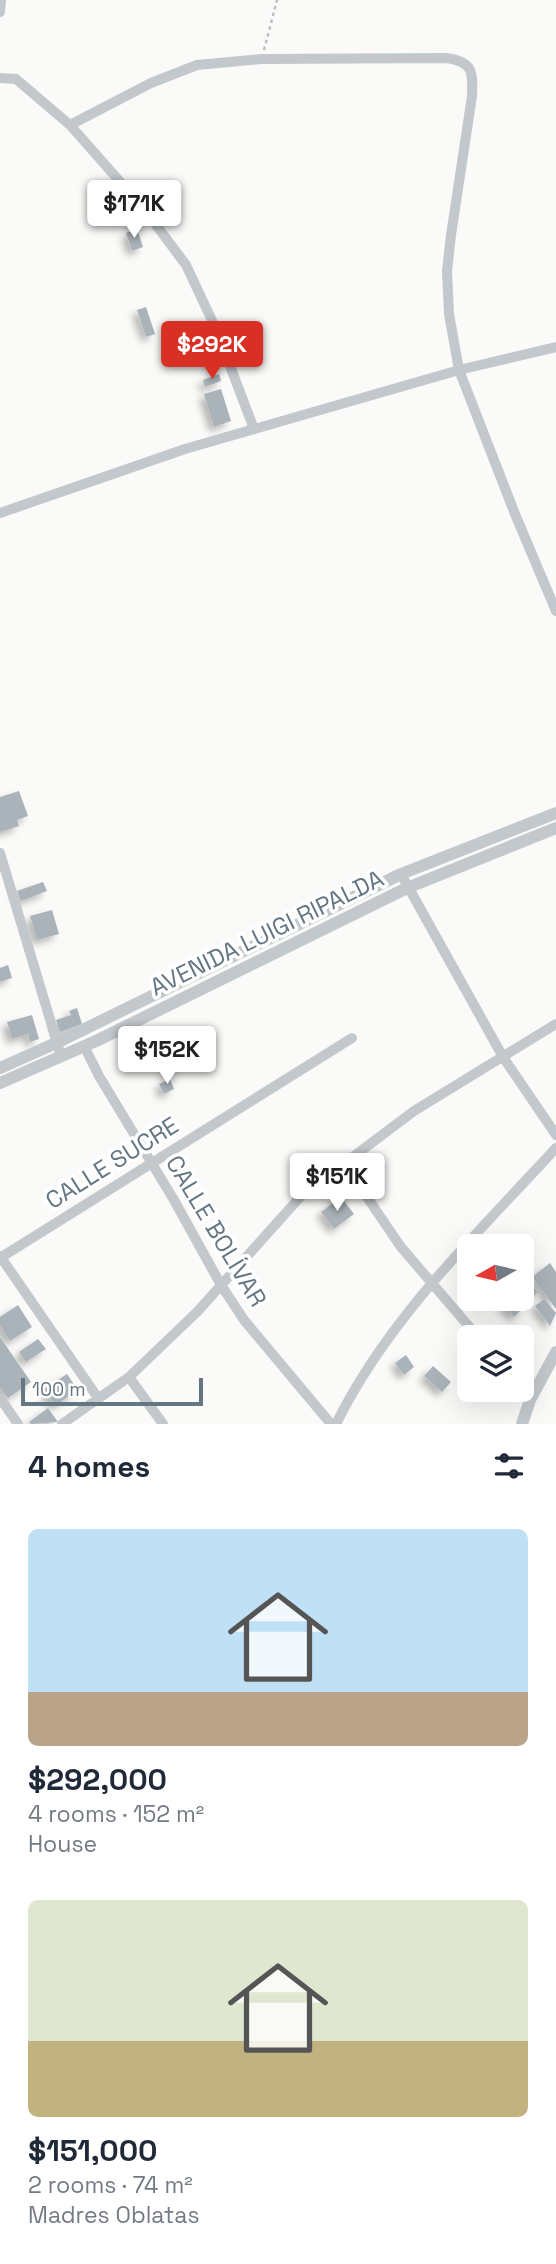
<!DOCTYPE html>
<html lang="en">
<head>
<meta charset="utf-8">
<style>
	body { margin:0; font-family:"Space Grotesk",sans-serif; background:#f6f6f7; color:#1f2937; height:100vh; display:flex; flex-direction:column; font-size:26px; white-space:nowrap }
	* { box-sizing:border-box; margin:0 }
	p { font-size:23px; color:#747a83 }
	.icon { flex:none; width:38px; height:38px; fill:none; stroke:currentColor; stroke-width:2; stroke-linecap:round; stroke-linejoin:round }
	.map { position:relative; height:1424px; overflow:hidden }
	.panel { display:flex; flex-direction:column; background:#fff; flex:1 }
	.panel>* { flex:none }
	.needle { width:46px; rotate:262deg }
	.fabs { position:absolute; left:457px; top:1234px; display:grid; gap:14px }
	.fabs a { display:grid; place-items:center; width:77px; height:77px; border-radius:10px; background:#fff; box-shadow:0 7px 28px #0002; font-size:35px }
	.scale { position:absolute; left:21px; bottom:18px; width:182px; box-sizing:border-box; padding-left:7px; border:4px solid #657683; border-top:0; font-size:19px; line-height:24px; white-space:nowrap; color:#657683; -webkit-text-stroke:5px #fff; paint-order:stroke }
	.price { position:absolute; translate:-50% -60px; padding:0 16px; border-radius:7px; background:#fff; color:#222; font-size:23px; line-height:46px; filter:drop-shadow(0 2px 4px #0008) }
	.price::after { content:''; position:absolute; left:50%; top:42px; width:21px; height:16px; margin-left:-10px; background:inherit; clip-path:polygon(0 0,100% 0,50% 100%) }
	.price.active { background:#d93025; color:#fff }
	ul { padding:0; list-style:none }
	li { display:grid; align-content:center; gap:14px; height:371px; padding:0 28px }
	li span { display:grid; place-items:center; height:217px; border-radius:10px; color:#555 }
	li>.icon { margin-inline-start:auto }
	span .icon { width:126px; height:126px; fill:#fffc; stroke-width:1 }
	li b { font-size:30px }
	h2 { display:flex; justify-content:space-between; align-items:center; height:84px; padding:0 28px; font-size:30px }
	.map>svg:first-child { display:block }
</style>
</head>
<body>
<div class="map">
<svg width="556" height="1424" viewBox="0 0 556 1424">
	<defs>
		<filter id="shadow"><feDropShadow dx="-5" dy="5" stdDeviation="3.5" flood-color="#0004"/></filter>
	</defs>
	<rect width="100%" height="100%" fill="#fafaf8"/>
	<!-- building -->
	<path fill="#aab3b9" filter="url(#shadow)" d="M137 229 143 247 132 251 126 233Z
		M146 307 155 334 146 337 137 310Z
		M219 374 221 381 205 387 203 380Z
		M221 389 231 421 214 427 204 394Z
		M19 791 28 816 17 820 19 826 0 832V797Z
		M43 882 47 891 21 901 17 891Z
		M52 910 59 934 37 940 30 916Z
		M8 965 12 978 0 982V968Z
		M77 1008 82 1024 60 1032 56 1020 71 1015 69 1011Z
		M32 1015 39 1039 30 1042 28 1034 12 1039 7 1022Z
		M170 1079 174 1089 164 1094 159 1084Z
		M341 1197 354 1214 334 1229 321 1212Z
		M550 1263 556 1272V1309L532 1277Z
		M528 1280 538 1292 528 1302 522 1295V1285Z
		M498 1298H517L524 1307 514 1317Z
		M544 1299 556 1313 550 1326 535 1306Z
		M18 1305 32 1327 10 1341 0 1326V1317Z
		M0 1337 31 1382 8 1398 0 1388Z
		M38 1339 46 1349 26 1362 19 1352Z
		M406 1355 414 1367 404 1375 395 1363Z
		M433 1366 451 1382 442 1392 424 1376Z
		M67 1374 78 1390 55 1406 44 1389Z
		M48 1408 58 1422 31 1424 29 1422Z"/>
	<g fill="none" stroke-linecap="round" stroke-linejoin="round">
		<!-- path -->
		<path stroke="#bbbfc2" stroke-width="2.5" stroke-dasharray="3.5 3.5" stroke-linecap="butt" d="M264 50 277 0"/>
		<!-- minor -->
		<path stroke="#c3c8cc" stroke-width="10" d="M0 12 1 0
			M0 78 16 79 70 125 151 83 197 65 261 59 447 58C473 62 473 72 472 96L451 235 447 271 449 314 459 370 515 514 556 611
			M70 125 145 210 186 265 216 329 254 429
			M0 513 185 449 459 370 556 347
			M0 853 61 1056
			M401 874 503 1057 556 1135
			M84 1046 99 1076 174 1200 221 1285 244 1320 331 1424
			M343 1162 401 1247 478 1337
			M0 1256 98 1398
			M0 1258 352 1038
			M129 1377 163 1424
			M521 1390 530 1400
			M0 1398 18 1424
			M62 1424 129 1377 197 1312 301 1196 414 1111 556 1024
			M336 1424C388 1318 477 1234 556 1148"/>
		<!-- tertiary -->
		<path stroke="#c3c8cc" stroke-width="12" d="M0 1068 56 1043 401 874 556 813
			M0 1083 96 1041 407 888 556 828
			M522 1424 530 1400 556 1352"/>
	</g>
	<g text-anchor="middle" stroke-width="7" stroke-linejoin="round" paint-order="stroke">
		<!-- street labels -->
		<g font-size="24" fill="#657683" stroke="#fff">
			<text transform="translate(267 933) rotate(-26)" y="8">AVENIDA LUIGI RIPALDA</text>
			<text transform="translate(112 1163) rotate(-32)" y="8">CALLE SUCRE</text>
			<text transform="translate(216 1231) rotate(59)" y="8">CALLE BOLÍVAR</text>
		</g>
	</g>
</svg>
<div class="fabs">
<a><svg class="needle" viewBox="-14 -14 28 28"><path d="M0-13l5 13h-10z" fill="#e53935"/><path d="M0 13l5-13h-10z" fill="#747a83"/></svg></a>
<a><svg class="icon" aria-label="layers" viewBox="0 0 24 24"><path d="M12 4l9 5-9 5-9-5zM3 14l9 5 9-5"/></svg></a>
</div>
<div class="scale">100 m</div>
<b class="price" style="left:134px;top:240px">$171K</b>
<b class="price active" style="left:212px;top:381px">$292K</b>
<b class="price" style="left:167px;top:1086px">$152K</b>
<b class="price" style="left:337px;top:1213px">$151K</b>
</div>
<section class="panel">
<h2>4 homes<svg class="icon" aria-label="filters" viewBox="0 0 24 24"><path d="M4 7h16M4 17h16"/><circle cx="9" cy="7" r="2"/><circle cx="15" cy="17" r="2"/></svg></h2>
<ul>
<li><span style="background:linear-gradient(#bfe0f5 75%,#b9a48a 0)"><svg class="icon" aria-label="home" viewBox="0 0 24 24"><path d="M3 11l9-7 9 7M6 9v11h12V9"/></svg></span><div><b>$292,000</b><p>4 rooms · 152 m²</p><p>House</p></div></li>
<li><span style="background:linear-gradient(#dfe7d0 65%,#c2b280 0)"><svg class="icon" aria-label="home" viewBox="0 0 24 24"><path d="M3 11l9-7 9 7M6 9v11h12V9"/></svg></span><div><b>$151,000</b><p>2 rooms · 74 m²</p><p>Madres Oblatas</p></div></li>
</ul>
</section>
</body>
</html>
